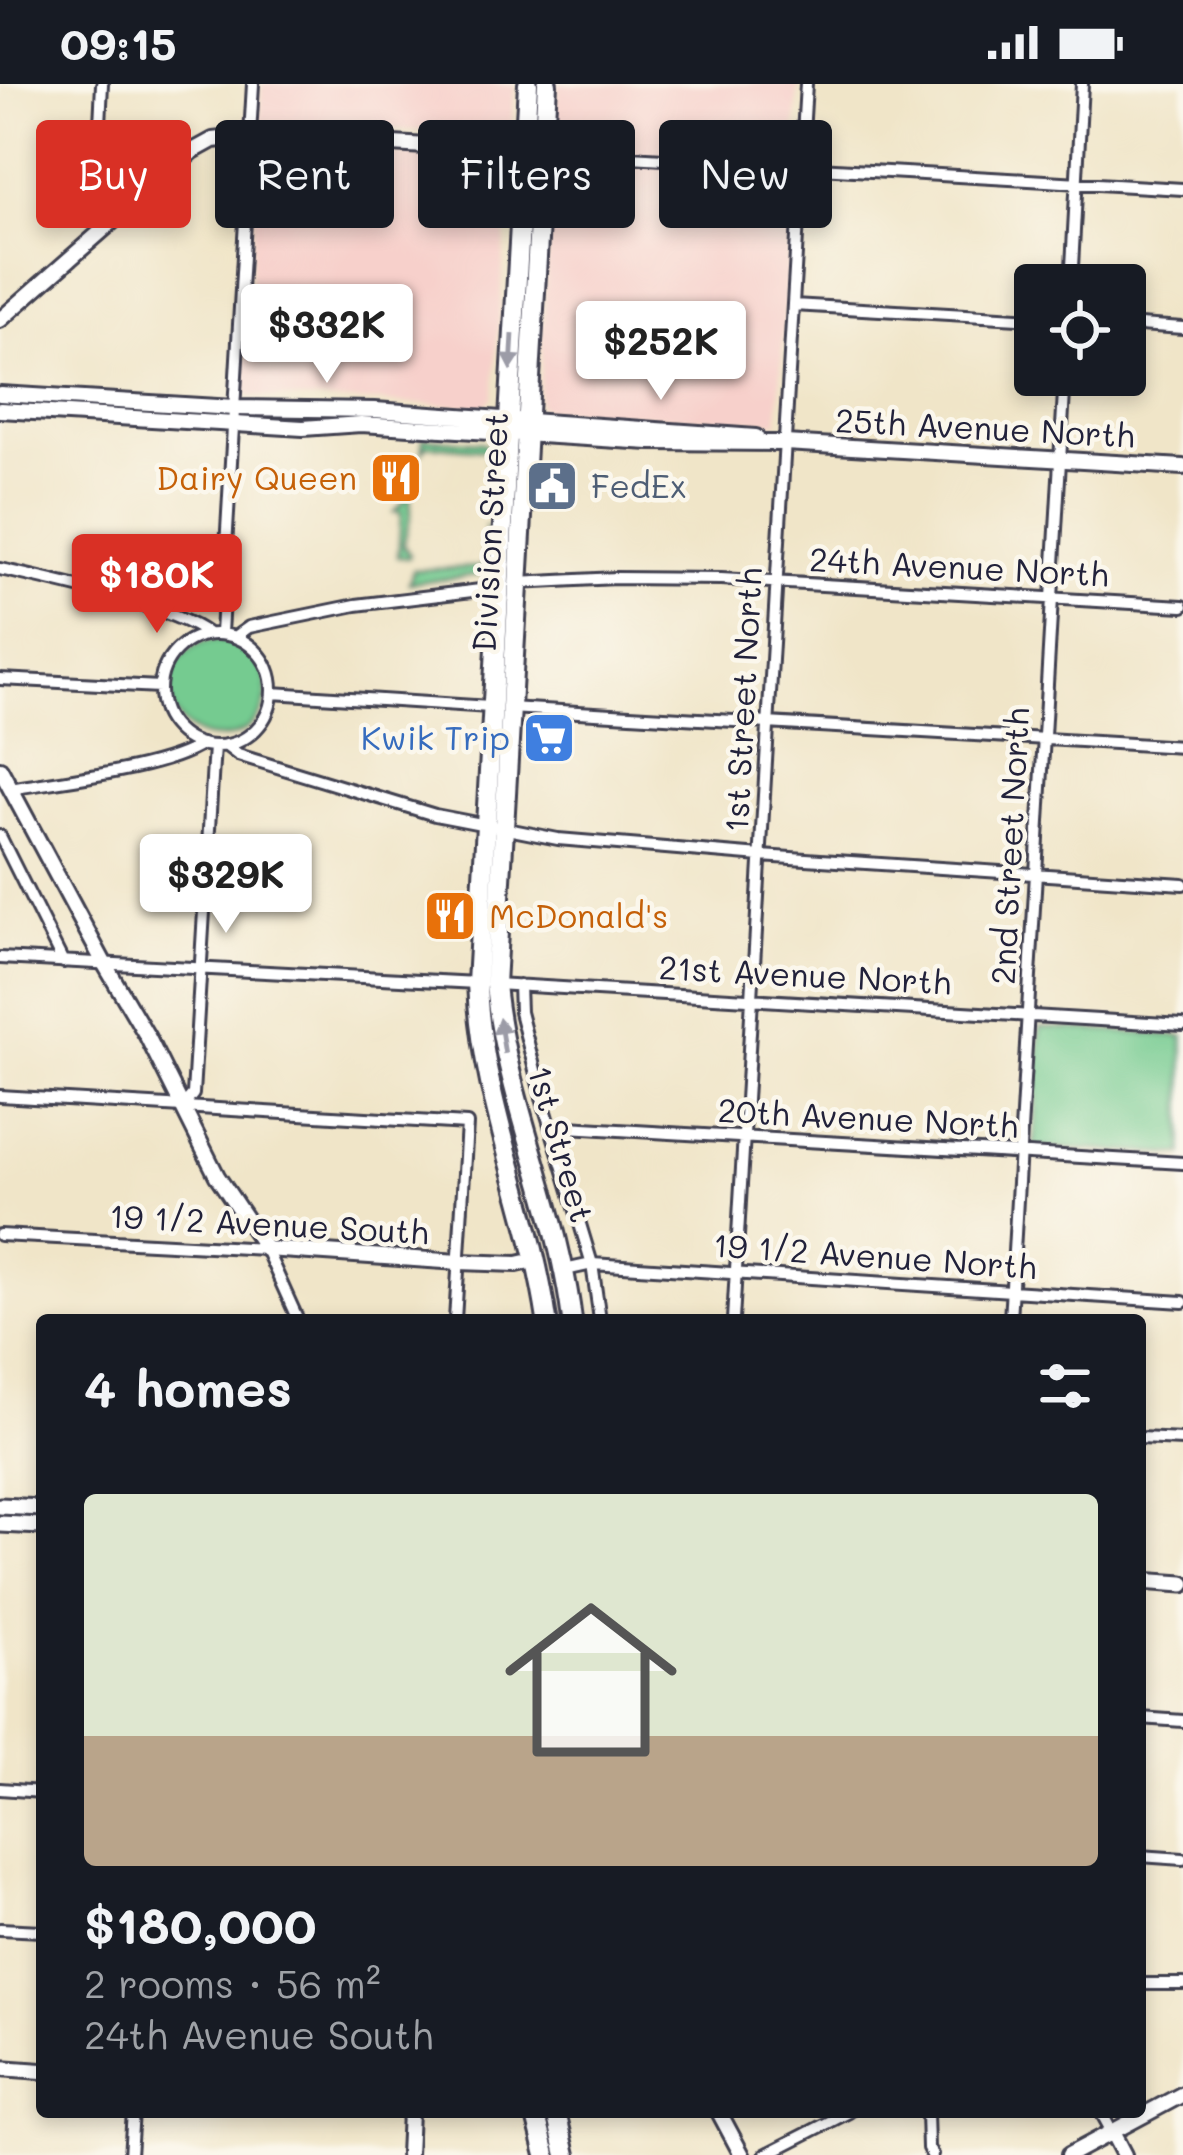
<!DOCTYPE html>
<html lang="en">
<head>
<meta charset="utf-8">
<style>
	body { margin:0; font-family:Mali,sans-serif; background:#20242c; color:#f1f3f6; height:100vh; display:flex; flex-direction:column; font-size:45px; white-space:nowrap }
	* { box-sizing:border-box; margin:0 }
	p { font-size:39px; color:#9ea1a6 }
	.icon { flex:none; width:66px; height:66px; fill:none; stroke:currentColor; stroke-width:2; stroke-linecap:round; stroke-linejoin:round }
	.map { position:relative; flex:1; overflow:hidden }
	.panel { position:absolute; left:36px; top:1230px; width:1110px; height:804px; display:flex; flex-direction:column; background:#171b24; border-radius:12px; box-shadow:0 6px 18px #0003 }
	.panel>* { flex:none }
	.banner { position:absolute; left:36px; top:36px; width:1113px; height:108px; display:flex; gap:24px }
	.tools { position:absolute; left:1014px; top:180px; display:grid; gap:24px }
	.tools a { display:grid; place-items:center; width:132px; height:132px; border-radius:12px; background:#171b24; box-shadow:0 6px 18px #0003; font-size:60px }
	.price { position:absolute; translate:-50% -102px; padding:0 27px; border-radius:12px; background:#fff; color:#222; font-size:39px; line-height:78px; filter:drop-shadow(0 3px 6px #0008) }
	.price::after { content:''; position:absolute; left:50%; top:72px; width:36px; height:27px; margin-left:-18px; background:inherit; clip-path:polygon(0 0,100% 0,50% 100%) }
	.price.selected { background:#d93025; color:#fff }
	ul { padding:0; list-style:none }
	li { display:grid; align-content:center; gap:24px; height:636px; padding:0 48px }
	li span { display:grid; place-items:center; height:372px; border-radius:12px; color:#555 }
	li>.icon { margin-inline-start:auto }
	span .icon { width:216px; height:216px; fill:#fffc; stroke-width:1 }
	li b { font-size:51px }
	h2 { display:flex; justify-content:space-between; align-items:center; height:144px; padding:0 48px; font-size:51px }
	.chip { padding:0 42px; border-radius:12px; background:#171b24; box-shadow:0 6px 18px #0003; font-size:42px; line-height:108px }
	.chip.selected { background:#d93025; color:#fff }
	.status { display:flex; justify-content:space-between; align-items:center; height:84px; padding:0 60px; background:#171b24; direction:ltr }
	.status svg { height:33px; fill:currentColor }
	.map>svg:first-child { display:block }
</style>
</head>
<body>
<div class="status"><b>09:15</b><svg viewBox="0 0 49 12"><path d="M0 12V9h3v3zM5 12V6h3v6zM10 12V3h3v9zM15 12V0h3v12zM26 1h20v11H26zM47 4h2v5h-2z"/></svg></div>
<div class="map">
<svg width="1183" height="2071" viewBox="0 0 1183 2071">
	<rect width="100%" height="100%" fill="#fbf7ec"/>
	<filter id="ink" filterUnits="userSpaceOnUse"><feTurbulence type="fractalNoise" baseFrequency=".00833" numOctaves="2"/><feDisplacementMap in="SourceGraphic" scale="24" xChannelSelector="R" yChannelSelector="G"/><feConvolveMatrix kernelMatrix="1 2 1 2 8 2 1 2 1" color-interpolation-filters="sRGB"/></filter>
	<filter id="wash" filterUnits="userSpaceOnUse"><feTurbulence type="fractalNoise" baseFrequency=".004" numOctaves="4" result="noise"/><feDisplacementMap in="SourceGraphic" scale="48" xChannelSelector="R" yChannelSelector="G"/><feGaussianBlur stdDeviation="2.7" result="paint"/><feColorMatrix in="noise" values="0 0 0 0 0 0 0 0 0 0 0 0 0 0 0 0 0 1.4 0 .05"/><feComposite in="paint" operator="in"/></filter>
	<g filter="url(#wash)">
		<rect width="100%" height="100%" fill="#f0e5c8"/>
		<!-- built -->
		<path fill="#f7d0cb" d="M262 0H515L511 52 260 38Z
			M558 0H798L778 338 545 326 538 321Z
			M262 63 502 74 511 79 493 313 484 323 251 313 243 309 258 72Z"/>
		<!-- green -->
		<path fill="#74cb90" stroke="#4b7666" stroke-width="3" d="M423 354 481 358 490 363V412H480L488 410 487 366 427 361 423 367Z
			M409 376 411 431 403 461 410 471 408 474 398 473 401 429 394 428 405 417Z
			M486 442V490L409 499 413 486 483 483Z
			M169 605a49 49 0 1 1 98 0a49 49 0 1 1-98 0Z
			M1040 943 1183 952V1071L1034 1063Z"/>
	</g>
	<g filter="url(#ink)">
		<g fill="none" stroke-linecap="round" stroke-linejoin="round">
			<!-- minor casing -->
			<g stroke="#413f50" stroke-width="16">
				<path id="minor" d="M102 0 97 102 109 138
					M543 68 1183 105
					M1071 201 1082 0
					M793 221 1035 235
					M1125 240 1183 244
					M0 485C49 496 172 522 208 550
					M517 499 616 494 721 495 1183 522
					M221 549 253 0
					M160 606a56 56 0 1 1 112 0a56 56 0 1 1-112 0Z
					M235 553 249 543 356 521 497 504
					M0 595 160 603
					M272 609 490 623
					M509 624 1183 663
					M225 661 238 671 435 731 558 755 761 772 1183 800
					M10 705C60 696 163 686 202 660
					M0 752 63 878
					M0 874 477 899
					M495 900 1183 941
					M519 901 520 928 544 1021 592 1180 600 1236
					M0 1012 467 1040 455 1236
					M183 1022 193 1010 214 662
					M550 1042 1183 1079
					M0 1151 266 1165 298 1236
					M565 1186 592 1180 1183 1218
					M733 1236 806 0
					M1010 1236 1065 291
					M1140 1354 1183 1356
					M1140 1634 1183 1637
					M0 1705 42 1708
					M1140 1772 1183 1775
					M0 1845 42 1847
					M1140 1900H1183
					M927 2028 928 2064 932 2071
					M1101 2028 1112 2048
					M130 2071 133 2028
					M765 2071 849 2028"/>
			</g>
			<!-- tertiary casing -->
			<g stroke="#413f50" stroke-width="20">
				<path id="tertiary" d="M0 236 193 67 213 56 249 52 534 68
					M0 310 234 324 375 326 756 353
					M0 326 303 344 361 340 650 358 785 359 1183 383
					M0 685 104 879 147 952 217 1092 266 1165 459 1178 517 1180 535 1176
					M0 1984 42 1987
					M719 2028 742 2071
					M1112 2048 1124 2071
					M408 2071 410 2028
					M1069 2071 1183 2010"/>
			</g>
			<!-- secondary casing -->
			<g stroke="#413f50" stroke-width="21">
				<path id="secondary" d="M0 1422 42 1424
					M0 1440 42 1442
					M1140 1497 1183 1500"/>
			</g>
			<!-- trunk casing -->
			<g stroke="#413f50" stroke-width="24">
				<path id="trunk" d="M528 0 477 899C481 1016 530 1121 547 1236
					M547 0 495 900C506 1016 558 1121 572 1236
					M535 2028 546 2071
					M556 2028 566 2071"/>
			</g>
			<!-- minor -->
			<use href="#minor" stroke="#fff" stroke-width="10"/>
			<!-- tertiary -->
			<use href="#tertiary" stroke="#fff" stroke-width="14"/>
			<!-- secondary -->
			<use href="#secondary" stroke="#fff" stroke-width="15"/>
			<!-- trunk -->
			<use href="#trunk" stroke="#fff" stroke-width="18"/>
		</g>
		<!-- one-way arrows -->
		<defs><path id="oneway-solid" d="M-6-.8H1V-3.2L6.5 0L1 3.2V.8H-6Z" transform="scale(3)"/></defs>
		<g fill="#9c9ca7">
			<use href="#oneway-solid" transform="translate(512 268) rotate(93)"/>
			<use href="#oneway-solid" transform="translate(502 952) rotate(-99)"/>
		</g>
	</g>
	<!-- icons -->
	<defs>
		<g id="restaurant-square" transform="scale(2.7)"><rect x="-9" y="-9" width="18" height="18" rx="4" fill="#e8710a" stroke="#fbf7ec"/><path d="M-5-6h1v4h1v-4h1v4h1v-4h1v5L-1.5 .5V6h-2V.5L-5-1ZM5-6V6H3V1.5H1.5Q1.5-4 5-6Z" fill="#fff"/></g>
		<g id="civic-square" transform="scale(2.7)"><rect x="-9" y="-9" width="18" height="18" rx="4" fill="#5c6f8a" stroke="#fbf7ec"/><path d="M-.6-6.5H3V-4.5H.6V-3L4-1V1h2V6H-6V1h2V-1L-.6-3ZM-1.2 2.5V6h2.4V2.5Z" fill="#fff"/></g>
		<g id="supermarket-square" transform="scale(2.7)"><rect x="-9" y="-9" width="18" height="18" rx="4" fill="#3f7fe0" stroke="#fbf7ec"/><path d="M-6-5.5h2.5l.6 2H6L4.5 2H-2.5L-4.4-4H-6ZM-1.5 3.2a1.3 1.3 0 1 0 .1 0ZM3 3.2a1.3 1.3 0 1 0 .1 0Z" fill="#fff"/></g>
	</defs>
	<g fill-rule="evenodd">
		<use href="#restaurant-square" x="396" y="394"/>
		<use href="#civic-square" x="552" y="402"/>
		<use href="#supermarket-square" x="549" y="654"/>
		<use href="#restaurant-square" x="450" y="832"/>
	</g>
	<g text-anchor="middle" stroke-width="9" stroke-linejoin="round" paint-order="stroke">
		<!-- street labels -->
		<g font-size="33" fill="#22223b" stroke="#fbf7ec">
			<text transform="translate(985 344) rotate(3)" y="12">25th Avenue North</text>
			<text transform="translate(490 448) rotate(-87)" y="12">Division Street</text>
			<text transform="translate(959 483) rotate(3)" y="12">24th Avenue North</text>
			<text transform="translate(743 616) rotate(-87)" y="12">1st Street North</text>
			<text transform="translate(1010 762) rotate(-87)" y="12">2nd Street North</text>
			<text transform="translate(805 891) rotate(3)" y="12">21st Avenue North</text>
			<text transform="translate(868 1034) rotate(3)" y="12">20th Avenue North</text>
			<text transform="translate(561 1060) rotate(74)" y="12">1st Street</text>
			<text transform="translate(269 1140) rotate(3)" y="12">19 1/2 Avenue South</text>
			<text transform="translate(875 1172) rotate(4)" y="12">19 1/2 Avenue North</text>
		</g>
		<!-- food labels -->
		<g font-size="33" fill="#c56008" stroke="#fbf7ec" text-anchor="end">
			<text x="357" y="406">Dairy Queen</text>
			<text x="489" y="844" text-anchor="start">McDonald's</text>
		</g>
		<!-- service labels -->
		<g font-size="33" fill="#4e5e75" stroke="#fbf7ec" text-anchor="start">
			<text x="591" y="414">FedEx</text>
		</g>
		<!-- shop labels -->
		<g font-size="33" fill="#366cbe" stroke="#fbf7ec" text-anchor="end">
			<text x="510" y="666">Kwik Trip</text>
		</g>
	</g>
</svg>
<div class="tools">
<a><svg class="icon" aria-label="locate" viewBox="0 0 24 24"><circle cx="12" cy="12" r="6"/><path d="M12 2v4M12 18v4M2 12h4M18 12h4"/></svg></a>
</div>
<b class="price" style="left:327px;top:302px">$332K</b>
<b class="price" style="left:661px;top:319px">$252K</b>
<b class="price selected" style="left:157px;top:552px">$180K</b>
<b class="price" style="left:226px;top:852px">$329K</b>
<div class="banner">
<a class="chip selected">Buy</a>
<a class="chip">Rent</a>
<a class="chip">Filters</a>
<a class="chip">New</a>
</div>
<section class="panel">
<h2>4 homes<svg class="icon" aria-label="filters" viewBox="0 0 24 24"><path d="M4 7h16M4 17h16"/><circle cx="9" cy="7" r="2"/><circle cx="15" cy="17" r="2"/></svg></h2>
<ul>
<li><span style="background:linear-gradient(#dfe7d0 65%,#b9a48a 0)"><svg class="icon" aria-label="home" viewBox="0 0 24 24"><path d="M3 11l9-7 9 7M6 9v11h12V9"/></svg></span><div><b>$180,000</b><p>2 rooms · 56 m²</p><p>24th Avenue South</p></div></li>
</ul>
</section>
</div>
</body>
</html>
